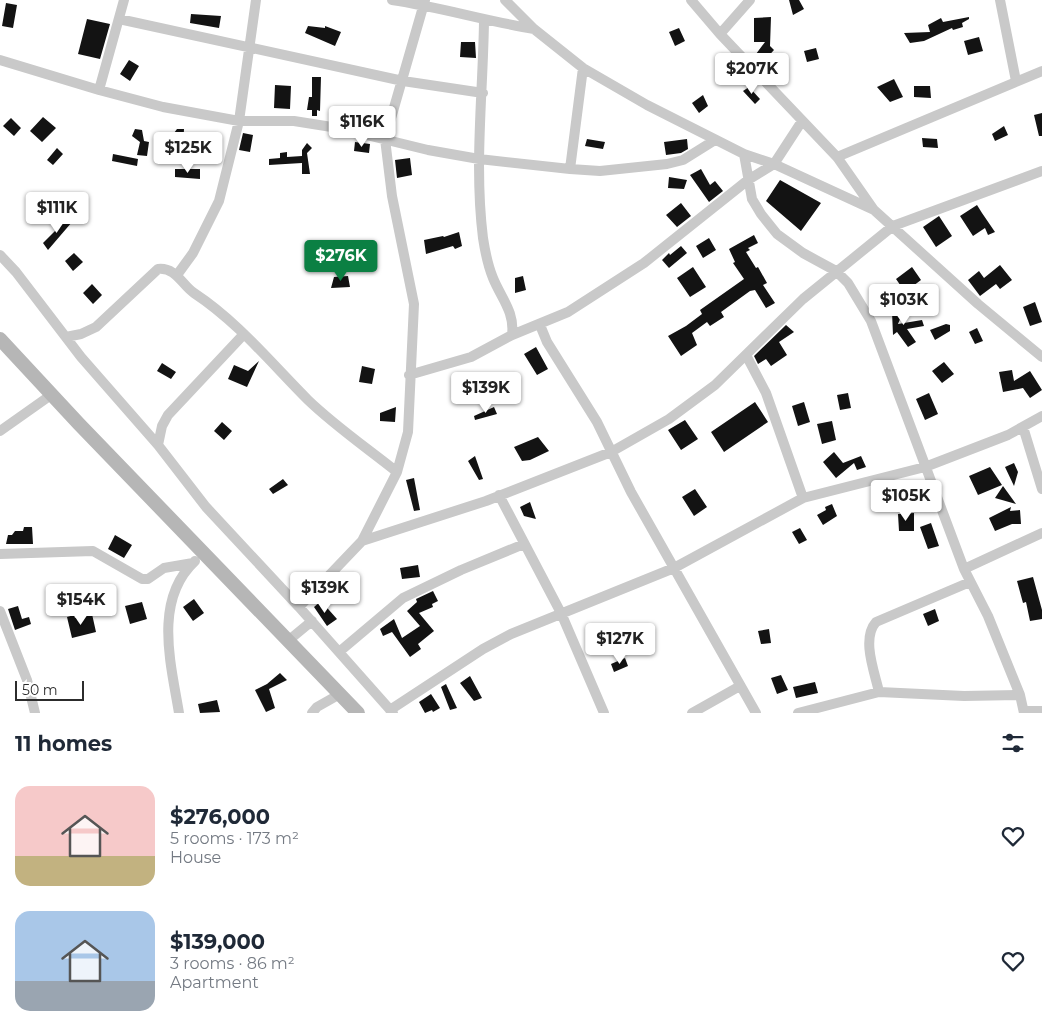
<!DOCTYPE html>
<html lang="en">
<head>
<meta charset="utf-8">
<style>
	body { margin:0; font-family:Montserrat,sans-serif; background:#f6f6f7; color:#1f2937; height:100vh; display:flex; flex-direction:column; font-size:19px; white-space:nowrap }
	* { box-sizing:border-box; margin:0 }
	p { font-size:16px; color:#747a83 }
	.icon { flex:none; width:28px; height:28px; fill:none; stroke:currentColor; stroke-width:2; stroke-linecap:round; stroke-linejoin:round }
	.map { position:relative; height:713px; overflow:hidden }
	.sheet { display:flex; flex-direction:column; background:#fff; flex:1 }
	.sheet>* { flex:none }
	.scale { position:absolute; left:15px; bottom:12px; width:69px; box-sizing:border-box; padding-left:5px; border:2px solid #2c2c2c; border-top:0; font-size:14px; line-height:18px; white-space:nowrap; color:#2c2c2c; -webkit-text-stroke:4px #fff; paint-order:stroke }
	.price { position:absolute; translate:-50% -42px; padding:0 11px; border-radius:5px; background:#fff; color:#222; font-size:16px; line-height:32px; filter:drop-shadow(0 1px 2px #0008) }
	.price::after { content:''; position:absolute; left:50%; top:30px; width:15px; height:11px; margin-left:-8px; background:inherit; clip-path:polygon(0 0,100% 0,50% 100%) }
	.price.on { background:#0b8043; color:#fff }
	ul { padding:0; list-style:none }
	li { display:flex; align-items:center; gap:15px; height:125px; padding:0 15px }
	li span { display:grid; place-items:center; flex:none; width:140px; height:100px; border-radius:15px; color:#555 }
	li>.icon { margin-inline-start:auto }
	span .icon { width:60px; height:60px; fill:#fffc; stroke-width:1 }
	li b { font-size:21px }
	h2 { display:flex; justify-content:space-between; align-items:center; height:60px; padding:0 15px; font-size:21px }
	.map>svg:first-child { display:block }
</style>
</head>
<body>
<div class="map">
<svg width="1042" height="713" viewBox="0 0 1042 713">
	<rect width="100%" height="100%" fill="#fff"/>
	<!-- building -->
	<path fill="#131313" d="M789 0H799L804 9 793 15Z
		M6 3 17 5 13 28 2 26Z
		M191 14 221 16 219 28 190 23Z
		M771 17 770 46 774 50 762 63 753 58 765 42H754V18Z
		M969 17V19L962 23 963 27 953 30 952 28 924 41 910 43 904 33 930 32 928 25 941 18 943 22Z
		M87 19 110 24 100 59 78 54Z
		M308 26 325 28V26L341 32 335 46 305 33Z
		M679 28 685 41 675 46 669 32Z
		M979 37 983 51 968 55 964 41Z
		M461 42H475L476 58 460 57Z
		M816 48 819 59 807 62 804 51Z
		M129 60 139 66 130 81 120 74Z
		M312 77H321L320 111 317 110V116H312V110H307L309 97H312Z
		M894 79 903 97 890 102 877 87Z
		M275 85 291 86 290 109 274 108Z
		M914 86H930L931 98 914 97Z
		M749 87 760 99 755 104 743 91Z
		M703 95 708 106 699 113 692 103Z
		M1042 113V136H1039L1034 115Z
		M43 117 56 128 42 142 30 131Z
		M11 118 21 128 14 136 3 126Z
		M1004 126 1008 135 995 141 992 134Z
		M135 129 142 130 144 141 149 142 147 156 137 155 140 142 132 136Z
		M177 129H184L183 149H175L176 138 174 133Z
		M243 133 253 135 250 152 239 150Z
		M922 138 937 139 938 148 923 147Z
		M587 139 605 142 603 149 585 146Z
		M687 139 688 149 681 153 666 155 664 142Z
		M355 142 370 144 369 153 354 151Z
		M307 143 312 148 307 153 310 174H302V163L269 165V159L280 158V153L287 152V157L302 156V150Z
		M57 148 63 154 53 165 47 160Z
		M113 154 138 159 137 166 112 161Z
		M410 158 412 175 397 178 395 160Z
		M175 169H200V179L175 177Z
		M701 169 710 185 715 181 723 191 709 202 690 175Z
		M669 177 687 180 684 189 668 188Z
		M780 180 821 203 801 231 766 201Z
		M58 202 71 212 63 223 50 213Z
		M681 203 691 216 677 227 666 215Z
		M977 205 982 213 995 232 988 235 985 228 973 236 960 216Z
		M939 216 952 236 936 247 923 227Z
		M68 218 72 222 48 250 43 243Z
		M459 232 462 246 455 249 453 246 426 254 424 240 443 236 444 237Z
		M754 235 758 243 748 248 750 250 746 252 756 268 758 267 767 283 763 285 775 303 766 308 755 290 750 291 721 312 724 317 710 326 707 322 692 333 697 345 681 356 668 336 686 326 702 314 700 310 744 279 733 263 735 262 729 249Z
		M709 238 716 250 703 258 696 246Z
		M329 244 347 246 342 258 327 254Z
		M681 246 687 253 669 268 662 260 669 253 670 255Z
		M74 253 83 262 73 271 65 261Z
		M1000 265 1012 280 1000 289 996 284 980 296 968 280 979 271 984 278Z
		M693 267 706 287 690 297 677 278Z
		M912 267 921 280 905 292 896 279Z
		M348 276 350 287 331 288 334 277Z
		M523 276 526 290 515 293V278Z
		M92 284 102 295 93 304 83 293Z
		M1035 302 1042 322 1030 326 1023 307Z
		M899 304 905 307 898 324 922 320 924 326 907 329 916 342 908 347 897 332 893 335 892 312Z
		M946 324 950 325V331L935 340 930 330Z
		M786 325 794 332 779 342 787 355 771 366 766 359 758 364 754 356Z
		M977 328 983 341 975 344 969 332Z
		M536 347 548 369 537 375 524 354Z
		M259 361 247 387 228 379 234 365 248 371Z
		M944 362 954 374 942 383 932 371Z
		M162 363 176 372 171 379 157 371Z
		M362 366 375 369 372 384 359 382Z
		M1012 370 1014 381 1030 371 1042 390 1030 398 1023 388 1003 392 999 372Z
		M848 393 851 408 840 410 837 395Z
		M929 393 938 414 925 420 916 399Z
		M755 402 768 422 724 452 711 432Z
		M804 402 810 422 798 426 792 406Z
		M396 407 395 422 380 421V413Z
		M494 407 497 414 475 420 474 416Z
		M685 420 698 439 681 450 668 430Z
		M832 421 836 440 822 444 817 424Z
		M222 422 232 431 224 440 214 431Z
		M538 437 549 451 530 460 522 461 514 447Z
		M834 452 843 463 861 456 866 467 857 470 854 463 836 478 823 462Z
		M475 456 483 479 479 480 468 461Z
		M1014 463 1018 472 1014 486 1005 467Z
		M990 467 1002 485 978 495 969 476Z
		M414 478 420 510 414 511 406 480Z
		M283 479 288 485 273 494 269 489Z
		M1003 486 1016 504 995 498Z
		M695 489 707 507 694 516 682 497Z
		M530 502 536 519 524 516 520 507Z
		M832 504 837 516 823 525 817 515 826 510 825 507Z
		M1011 507 1010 511 1020 510 1021 524H1012L995 531 989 518Z
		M914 513V531H899L898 514Z
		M931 523 939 546 928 549 920 527Z
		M24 527H32L33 544H6L8 535H12L15 531H23Z
		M800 528 807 540 799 544 792 532Z
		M115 535 132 545 124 558 108 549Z
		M418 565 420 577 402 579 400 568Z
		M1033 577 1042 610V619L1030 621 1026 602 1023 603 1017 581Z
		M433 591 438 601 432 604 433 607 419 613 434 631 418 644 421 649 410 657 392 632 383 636 380 629 394 619 402 638 420 626 407 611 417 602 416 599Z
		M194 599 204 613 193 621 183 607Z
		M321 601 337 619 327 626 314 607Z
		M142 602 147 619 130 624 125 606Z
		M18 606 22 619 29 617 31 624 15 630 8 609Z
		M935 609 939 621 928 626 923 614Z
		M92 614 96 632 72 638 67 617 74 615 75 618Z
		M769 629 771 643 761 644 758 631Z
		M625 658 628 666 614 672 611 664Z
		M280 673 287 680 269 689 275 708 266 712 255 690 267 684Z
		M781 675 788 690 777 694 771 678Z
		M470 676 482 698 474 701 460 683Z
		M815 682 818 693 796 698 793 687Z
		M446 684 457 708 450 710 441 687Z
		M431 694 440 708 433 712 432 710 425 713 419 702Z
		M217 700 220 712 200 713 198 704Z"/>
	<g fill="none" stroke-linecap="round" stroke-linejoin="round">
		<!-- street -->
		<path stroke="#c9c9c9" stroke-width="10" d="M124 0 99 90 163 107 239 121H294L338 128 428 150 479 159 570 169 600 171 667 164 683 160 715 140
			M392 0C440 7 486 21 534 29
			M505 0 534 29 583 68 647 105 744 154 774 164 874 210 978 304 1042 357
			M691 0 720 34 837 157 874 210
			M1000 0 1016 81
			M119 19 403 81 483 93
			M484 21C483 93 474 166 483 238 485 251 488 266 493 278 501 298 515 312 512 335
			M720 34 750 0
			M0 60 99 90
			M744 154 752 199 761 214 777 234 803 253 836 271 848 283 871 321 964 569 988 616 1020 695 1024 713
			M837 157 1042 71
			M570 169 583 68
			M0 255 16 272 81 357 158 445 206 507 299 607 393 713
			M177 275 193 253 219 201 239 121 256 0
			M540 325 547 342 597 422 631 492 756 713
			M66 337 81 334 96 327 158 269C176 267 182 285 194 293 238 322 271 363 308 400 335 426 367 448 397 472
			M746 355 766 393 803 498
			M409 375 471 357 512 335 568 312 644 263 748 180 774 164 802 121
			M1023 427 1042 489
			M0 431 51 395
			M158 445 162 426 168 415 244 334
			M499 495 561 613 604 713
			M362 541 486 501 611 452 669 419 715 385 803 299 893 226 1042 171
			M0 554 93 551 142 579H148L164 568 193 563
			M964 569 1042 533
			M299 607 362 541 397 472 408 432 414 304 392 196 385 139 425 0
			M0 611 27 680 35 713
			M289 640 312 621
			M339 652 403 598 461 570 524 544
			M879 692C875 673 861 639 876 622L970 582
			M390 710 483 649 511 634 674 568 803 498 925 467 1008 435 1042 416
			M1024 711H1042
			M179 713C171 664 153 600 195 561
			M312 713 317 707 340 694
			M692 713 740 686
			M798 713 879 692 964 696 1020 695"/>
		<!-- secondary -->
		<path stroke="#b6b6b6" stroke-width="14" d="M0 339 79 424 358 713"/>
	</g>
</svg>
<div class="scale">50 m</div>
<b class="price" style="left:752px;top:95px">$207K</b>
<b class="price" style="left:362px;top:148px">$116K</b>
<b class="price" style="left:188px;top:174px">$125K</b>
<b class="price" style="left:57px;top:234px">$111K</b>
<b class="price on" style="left:341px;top:282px">$276K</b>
<b class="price" style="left:904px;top:326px">$103K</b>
<b class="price" style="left:486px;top:414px">$139K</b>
<b class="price" style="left:906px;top:522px">$105K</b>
<b class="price" style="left:325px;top:614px">$139K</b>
<b class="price" style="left:81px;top:626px">$154K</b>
<b class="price" style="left:620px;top:665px">$127K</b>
</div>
<section class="sheet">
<h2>11 homes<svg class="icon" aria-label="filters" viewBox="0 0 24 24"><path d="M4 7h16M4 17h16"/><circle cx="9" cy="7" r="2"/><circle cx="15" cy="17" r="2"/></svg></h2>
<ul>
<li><span style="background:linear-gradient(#f6c9c9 70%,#c2b280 0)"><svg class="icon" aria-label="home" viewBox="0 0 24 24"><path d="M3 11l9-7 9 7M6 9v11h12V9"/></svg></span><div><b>$276,000</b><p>5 rooms · 173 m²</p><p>House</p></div><svg class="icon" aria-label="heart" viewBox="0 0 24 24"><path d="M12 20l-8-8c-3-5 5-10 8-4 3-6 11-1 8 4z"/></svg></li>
<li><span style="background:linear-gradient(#a9c7e8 70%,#9aa5b1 0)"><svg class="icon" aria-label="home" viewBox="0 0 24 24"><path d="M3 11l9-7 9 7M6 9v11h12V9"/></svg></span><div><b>$139,000</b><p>3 rooms · 86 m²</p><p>Apartment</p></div><svg class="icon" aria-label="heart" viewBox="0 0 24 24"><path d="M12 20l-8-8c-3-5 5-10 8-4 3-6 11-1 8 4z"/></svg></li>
</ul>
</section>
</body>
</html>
